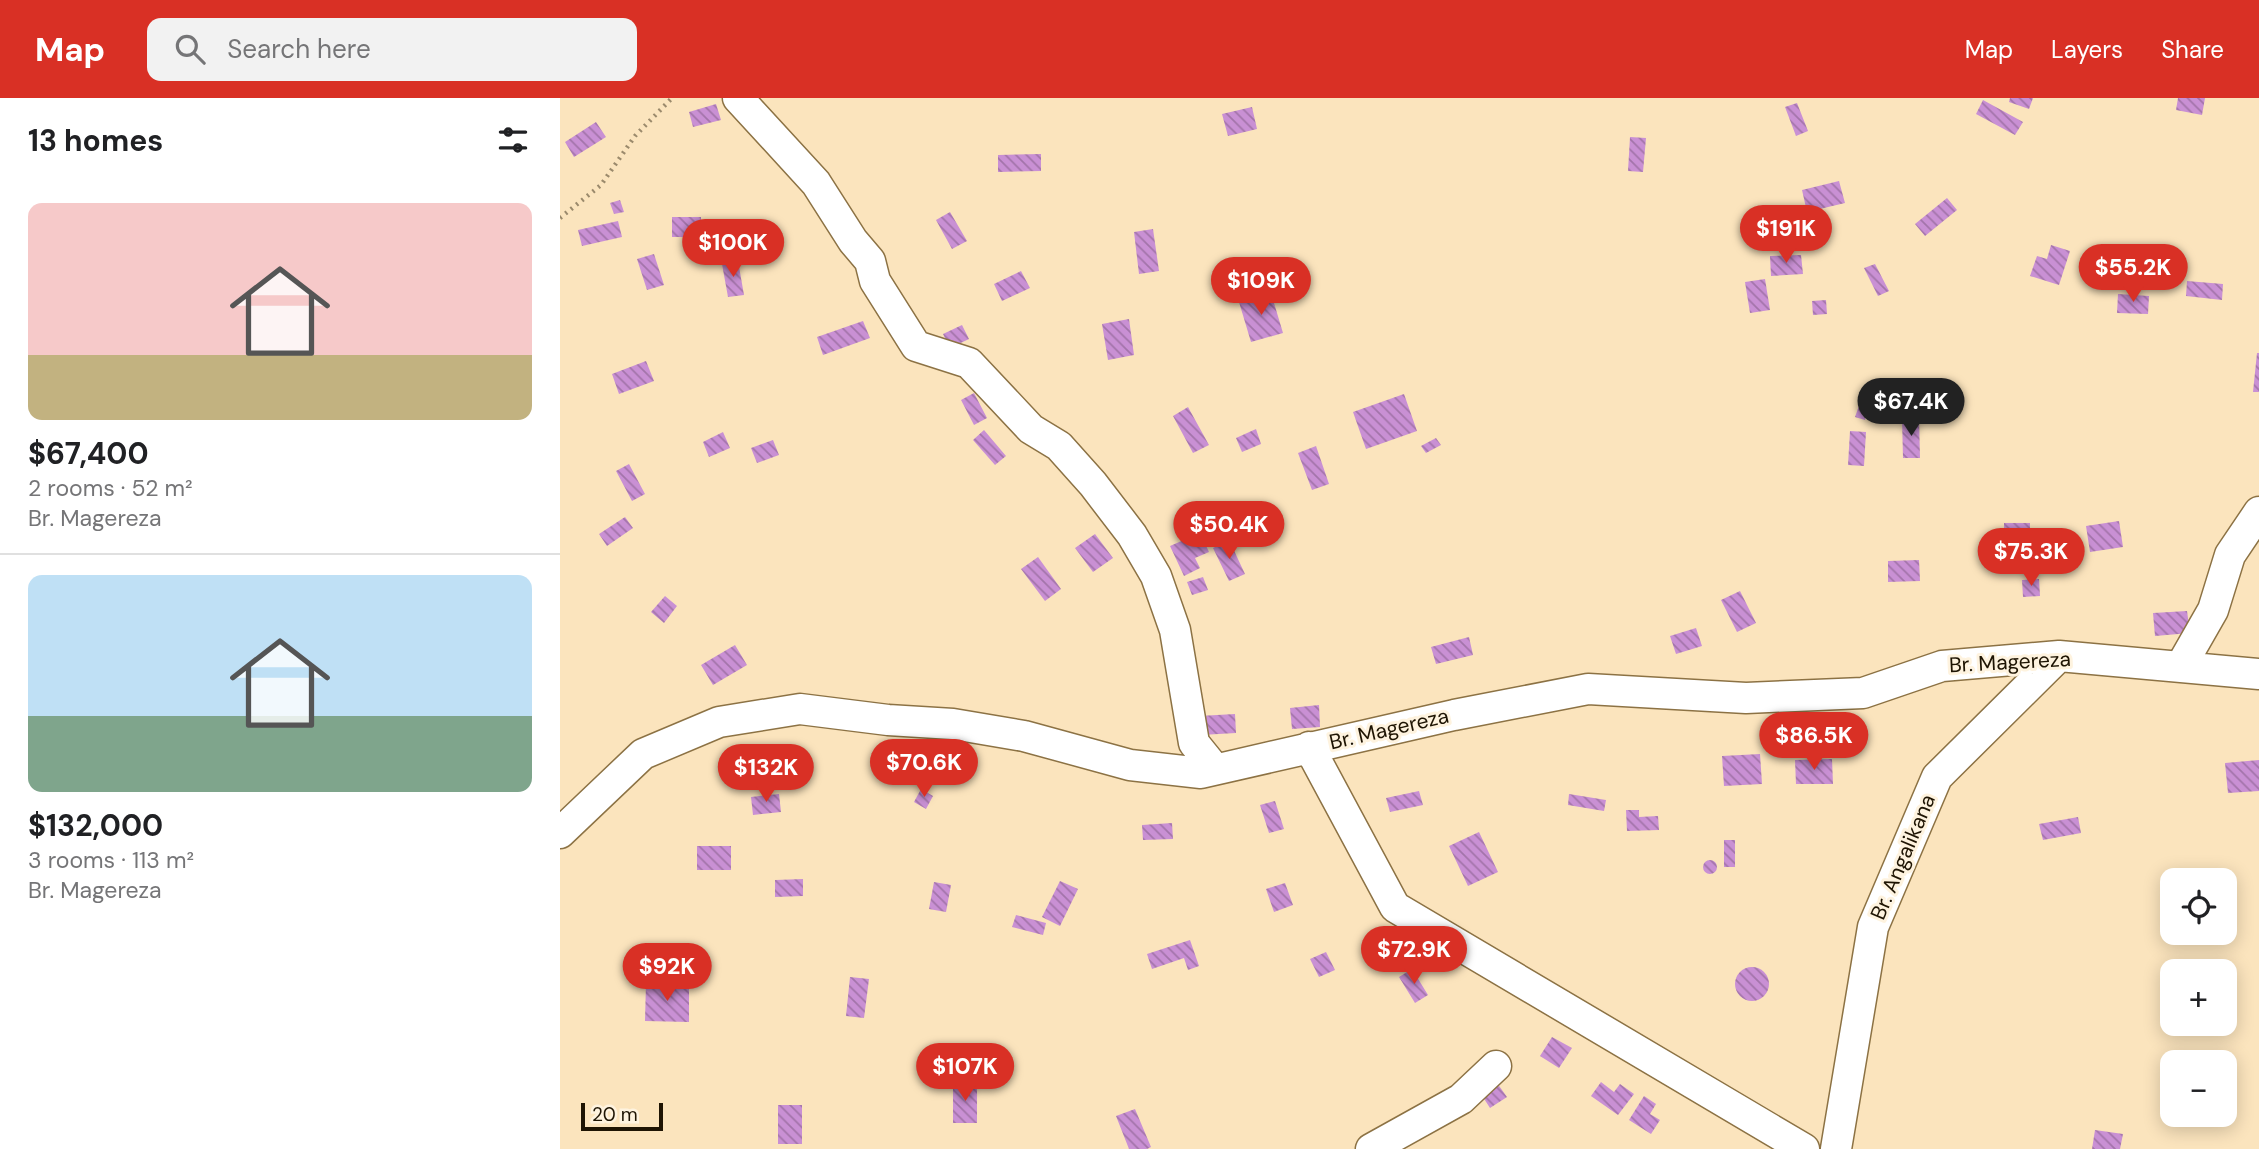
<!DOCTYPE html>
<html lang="en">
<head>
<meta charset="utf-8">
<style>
	body { margin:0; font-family:"DM Sans",sans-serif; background:#f2f2f2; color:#202124; height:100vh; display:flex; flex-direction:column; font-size:26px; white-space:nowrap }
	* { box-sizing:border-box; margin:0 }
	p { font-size:23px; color:#757577 }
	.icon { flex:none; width:38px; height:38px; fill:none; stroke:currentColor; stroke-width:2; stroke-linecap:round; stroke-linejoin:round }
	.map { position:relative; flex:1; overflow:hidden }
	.panel { display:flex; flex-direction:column; background:#fff; width:560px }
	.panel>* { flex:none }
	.fabs { position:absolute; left:1600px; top:770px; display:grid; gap:14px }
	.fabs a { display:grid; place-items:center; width:77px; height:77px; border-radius:14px; background:#fff; box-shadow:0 4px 18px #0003; font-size:35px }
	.scale { position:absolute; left:21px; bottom:18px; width:82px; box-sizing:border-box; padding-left:7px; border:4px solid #1e1403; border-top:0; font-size:19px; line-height:24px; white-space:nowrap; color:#1e1403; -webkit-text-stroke:5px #fef3df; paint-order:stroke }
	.price { position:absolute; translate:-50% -60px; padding:0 16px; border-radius:24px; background:#d93025; color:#fff; font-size:23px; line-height:46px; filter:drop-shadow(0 2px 4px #0008) }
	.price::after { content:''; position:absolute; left:50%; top:42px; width:21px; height:16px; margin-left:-10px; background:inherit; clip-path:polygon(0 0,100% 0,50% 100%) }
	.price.active { background:#222; color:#fff }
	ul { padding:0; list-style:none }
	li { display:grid; align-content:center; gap:14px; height:371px; padding:0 28px }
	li+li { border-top:2px solid #e0e0e0 }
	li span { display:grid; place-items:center; height:217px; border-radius:14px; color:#555 }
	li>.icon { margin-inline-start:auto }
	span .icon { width:126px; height:126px; fill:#fffc; stroke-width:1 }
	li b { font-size:30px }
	h2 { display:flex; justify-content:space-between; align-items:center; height:84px; padding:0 28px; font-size:30px }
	header { display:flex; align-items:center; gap:42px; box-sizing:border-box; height:98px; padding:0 35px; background:#d93025; color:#fff }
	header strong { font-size:33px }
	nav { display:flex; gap:38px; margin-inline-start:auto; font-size:24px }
	.search { width:490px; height:63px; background:#f2f2f2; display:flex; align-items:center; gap:18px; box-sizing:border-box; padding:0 24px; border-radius:14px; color:#757577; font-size:26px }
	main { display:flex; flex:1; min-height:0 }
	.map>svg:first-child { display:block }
</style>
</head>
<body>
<header>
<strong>Map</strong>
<div class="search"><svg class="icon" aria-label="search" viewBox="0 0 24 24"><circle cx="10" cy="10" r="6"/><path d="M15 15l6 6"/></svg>Search here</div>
<nav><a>Map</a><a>Layers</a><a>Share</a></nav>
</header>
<main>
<section class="panel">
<h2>13 homes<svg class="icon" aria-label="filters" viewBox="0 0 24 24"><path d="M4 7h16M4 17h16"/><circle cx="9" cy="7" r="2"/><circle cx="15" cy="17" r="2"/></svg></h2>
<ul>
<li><span style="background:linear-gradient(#f6c9c9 70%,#c2b280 0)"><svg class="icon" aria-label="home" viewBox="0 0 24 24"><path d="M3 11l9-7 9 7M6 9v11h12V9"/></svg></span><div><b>$67,400</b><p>2 rooms · 52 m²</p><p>Br. Magereza</p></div></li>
<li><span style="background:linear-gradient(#bfe0f5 65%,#7fa58c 0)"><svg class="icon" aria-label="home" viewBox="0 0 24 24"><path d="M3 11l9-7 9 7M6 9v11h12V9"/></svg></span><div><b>$132,000</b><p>3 rooms · 113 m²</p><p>Br. Magereza</p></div></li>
</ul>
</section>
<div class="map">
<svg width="1699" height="1051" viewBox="0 0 1699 1051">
	<defs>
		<pattern id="building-back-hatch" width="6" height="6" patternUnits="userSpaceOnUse" patternTransform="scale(1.75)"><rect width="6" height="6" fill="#c990d4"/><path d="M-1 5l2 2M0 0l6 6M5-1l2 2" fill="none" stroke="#a374aa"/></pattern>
	</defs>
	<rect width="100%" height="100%" fill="#fbe4bd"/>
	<!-- building -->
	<path fill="url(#building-back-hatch)" d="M1450 0H1473L1469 11 1449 4Z
		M1618 0H1645L1642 17 1616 12Z
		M1423 2 1463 24 1455 37 1416 16Z
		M1237 5 1248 33 1236 38 1225 9Z
		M156 6 161 22 133 29 129 14Z
		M692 9 697 31 668 38 662 16Z
		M36 24 46 39 14 59 5 44Z
		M1070 39 1086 40 1083 74 1068 73Z
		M481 56V73L438 74V57Z
		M1279 83 1285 105 1247 114 1242 92Z
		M1387 100 1397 112 1365 138 1355 126Z
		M60 102 64 114 54 116 50 105Z
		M390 114 407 143 392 151 376 122Z
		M112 119H141V139H112Z
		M58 123 62 139 22 148 18 132Z
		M593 131 599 173 579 176 574 134Z
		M1491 147 1510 153 1499 187 1470 178 1477 158 1487 161Z
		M94 156 104 187 87 192 77 161Z
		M1241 157 1243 176 1211 178 1210 158Z
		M178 163 184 197 168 199 162 166Z
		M1315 166 1329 193 1318 198 1304 170Z
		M461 173 470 190 442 203 434 186Z
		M1205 181 1210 212 1190 215 1185 184Z
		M1627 183 1663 186 1662 202 1626 198Z
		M711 195 723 235 691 244 679 204Z
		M1558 196 1589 198 1588 216 1557 215Z
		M1266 202 1267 216 1253 217 1252 203Z
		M569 221 574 257 548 262 542 226Z
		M303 223 310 240 263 257 257 239Z
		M402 227 409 241 390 250 383 236Z
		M1697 255H1699V294H1693Z
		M86 263 94 283 59 296 52 276Z
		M414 295 427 320 414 327 401 302Z
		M844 296 857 333 806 351 793 314Z
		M1300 305 1309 308 1305 322 1295 319Z
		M628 309 649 347 633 355 613 318Z
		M1359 319 1360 360H1343L1342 320Z
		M696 331 701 346 682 354 676 340Z
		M424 332 446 358 435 367 413 342Z
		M1290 333 1306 334 1304 368 1288 367Z
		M163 334 170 350 149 359 143 344Z
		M876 340 881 347 866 355 861 348Z
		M213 342 219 357 197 365 191 350Z
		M756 348 769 386 752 392 738 355Z
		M69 366 85 396 72 403 56 373Z
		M65 419 73 430 47 448 39 436Z
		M1559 423 1563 449 1530 454 1526 428Z
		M1444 425H1470V444H1444Z
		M640 435 649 454 635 460 640 470 624 478 610 448Z
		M535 436 553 460 533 474 515 450Z
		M669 442 685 476 669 483 653 450Z
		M478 459 501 491 485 503 461 471Z
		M1359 462 1360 483 1328 484V463Z
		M643 479 648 492 632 497 627 484Z
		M1479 481 1480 498 1463 499 1462 482Z
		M1180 493 1196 525 1177 534 1161 502Z
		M105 498 117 508 104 525 91 514Z
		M1627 513 1630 535 1595 538 1593 515Z
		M1136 530 1142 548 1116 556 1110 538Z
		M909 539 913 557 876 566 871 549Z
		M175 547 187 567 153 587 141 567Z
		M759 607 760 629 732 631 730 610Z
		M675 616 676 635 641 637 639 618Z
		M1200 656 1202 686 1164 688 1162 658Z
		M1272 661 1273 686H1236L1235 662Z
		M1699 662V693L1668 695 1665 665Z
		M361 691 373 698 366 711 354 704Z
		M859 693 863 707 830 714 826 700Z
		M219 696 221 714 193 717 191 699Z
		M1009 696 1046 702 1044 713 1008 707Z
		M715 703 724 731 709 735 700 707Z
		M1066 712H1079V719L1098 718 1099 732 1067 733Z
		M1518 719 1521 735 1483 742 1479 726Z
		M612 725 613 741 583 742 582 727Z
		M919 734 938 774 908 788 889 748Z
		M1164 742H1175V769H1164Z
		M137 748H171V772H137Z
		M1143 769a7 7 0 1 1 14 0a7 7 0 1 1-14 0Z
		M243 781V798L215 799V782Z
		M500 783 518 791 500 828 482 819Z
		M374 784 391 787 386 814 369 811Z
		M725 785 733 807 714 814 706 791Z
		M456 817 486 825 483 837 452 829Z
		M630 842 639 868 628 872 624 860 592 871 587 856Z
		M766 854 775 872 759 879 750 861Z
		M1175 886a17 17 0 1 1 34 0a17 17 0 1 1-34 0Z
		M852 871 868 897 855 905 839 879Z
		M290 879 309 881 304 920 286 918Z
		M86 885 129 886V924L85 923Z
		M992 939 1012 950 999 970 980 958Z
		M1041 984 1054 994 1060 986 1074 996 1058 1017 1031 998Z
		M393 985H417V1025H393Z
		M937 985 947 999 930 1010 921 996Z
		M1084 998 1096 1006 1090 1016 1100 1022 1091 1036 1069 1022Z
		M218 1007H242V1046H218Z
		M575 1011 591 1049 587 1051H569L556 1018Z
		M1535 1032 1563 1036 1560 1051H1532Z"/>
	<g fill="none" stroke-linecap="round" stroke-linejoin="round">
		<!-- minor casing -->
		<g stroke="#8c7244" stroke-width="33">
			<path id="minor" d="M178 0 256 85 293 143 310 163 315 183 356 248 409 265 471 331 499 348 533 386 572 437 596 478 615 532 634 645 655 671
				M1621 568 1653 512 1670 457 1699 414
				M749 649 835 809 1244 1051
				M0 735 83 656 159 624 240 611 328 622 393 626 464 638 570 667 641 675 894 617 1028 591 1186 600 1303 595 1382 568 1499 558 1699 576
				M811 1051 901 1001 936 968
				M1276 1051 1313 829 1377 679 1499 558"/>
		</g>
		<!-- path -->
		<path stroke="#9b8a6c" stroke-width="4.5" stroke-dasharray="2 5" stroke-linecap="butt" d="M0 120 41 87 75 38 112 0"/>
		<!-- minor -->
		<use href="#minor" stroke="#fff" stroke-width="30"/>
	</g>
	<g text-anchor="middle" stroke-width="6" stroke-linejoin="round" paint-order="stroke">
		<!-- street labels -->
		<g font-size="21" fill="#1e1403" stroke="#fef3df">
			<text transform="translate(1450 564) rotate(-3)" y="7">Br. Magereza</text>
			<text transform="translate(829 631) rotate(-13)" y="7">Br. Magereza</text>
			<text transform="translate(1343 759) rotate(-67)" y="7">Br. Angalikana</text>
		</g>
	</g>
</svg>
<div class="fabs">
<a><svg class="icon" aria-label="locate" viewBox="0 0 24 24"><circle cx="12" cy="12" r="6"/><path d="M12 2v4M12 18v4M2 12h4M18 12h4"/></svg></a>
<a>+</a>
<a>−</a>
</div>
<div class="scale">20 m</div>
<b class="price" style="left:1226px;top:167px">$191K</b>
<b class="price" style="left:173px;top:181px">$100K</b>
<b class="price" style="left:1573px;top:206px">$55.2K</b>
<b class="price" style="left:701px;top:219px">$109K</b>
<b class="price active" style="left:1351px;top:340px">$67.4K</b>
<b class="price" style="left:669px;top:463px">$50.4K</b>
<b class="price" style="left:1471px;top:490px">$75.3K</b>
<b class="price" style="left:1254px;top:674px">$86.5K</b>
<b class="price" style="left:364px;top:701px">$70.6K</b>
<b class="price" style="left:206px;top:706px">$132K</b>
<b class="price" style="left:854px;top:888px">$72.9K</b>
<b class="price" style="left:107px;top:905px">$92K</b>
<b class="price" style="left:405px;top:1005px">$107K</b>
</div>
</main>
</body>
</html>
